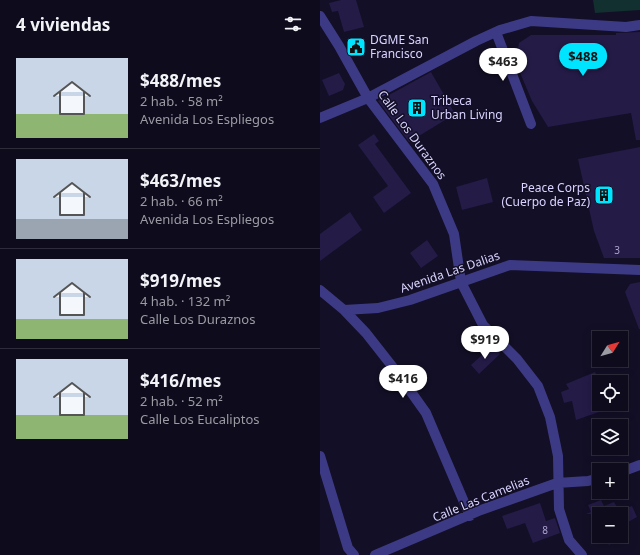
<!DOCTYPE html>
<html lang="es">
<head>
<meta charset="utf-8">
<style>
	body { margin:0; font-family:"Noto Sans",sans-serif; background:#1c1929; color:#f1f3f6; height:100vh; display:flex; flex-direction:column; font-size:15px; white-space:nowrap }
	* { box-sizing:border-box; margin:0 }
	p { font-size:13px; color:#9b9ba3 }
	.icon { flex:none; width:22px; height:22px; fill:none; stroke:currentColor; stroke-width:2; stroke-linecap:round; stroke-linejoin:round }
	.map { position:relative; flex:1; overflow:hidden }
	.sheet { display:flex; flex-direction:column; background:#0e0b1c; width:320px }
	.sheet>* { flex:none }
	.needle { width:26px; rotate:53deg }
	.controls { position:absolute; left:272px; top:331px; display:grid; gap:8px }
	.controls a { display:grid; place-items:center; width:36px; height:36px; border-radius:0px; background:#0e0b1c; box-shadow:0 2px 10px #0003,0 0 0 1px #2e2b3b; font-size:20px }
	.price { position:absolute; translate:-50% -34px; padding:0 9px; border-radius:14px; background:#fff; color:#222; font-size:13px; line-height:26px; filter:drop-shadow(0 1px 2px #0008) }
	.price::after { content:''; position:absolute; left:50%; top:24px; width:12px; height:9px; margin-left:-6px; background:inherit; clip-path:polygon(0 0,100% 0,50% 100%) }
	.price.active { background:#00e5ff; color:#111 }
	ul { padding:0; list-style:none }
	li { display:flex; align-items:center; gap:12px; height:100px; padding:0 16px }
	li+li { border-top:1px solid #2e2b3b }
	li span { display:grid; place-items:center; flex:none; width:112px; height:80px; border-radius:0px; color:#555 }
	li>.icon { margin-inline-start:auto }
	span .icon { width:48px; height:48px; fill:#fffc; stroke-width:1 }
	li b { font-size:17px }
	h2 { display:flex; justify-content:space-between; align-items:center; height:48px; padding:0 16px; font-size:17px }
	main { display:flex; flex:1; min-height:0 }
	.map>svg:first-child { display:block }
</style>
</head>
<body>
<main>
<section class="sheet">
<h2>4 viviendas<svg class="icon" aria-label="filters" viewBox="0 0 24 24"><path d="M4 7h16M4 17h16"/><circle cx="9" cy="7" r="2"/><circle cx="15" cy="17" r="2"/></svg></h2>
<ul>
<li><span style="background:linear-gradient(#c9d6e8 70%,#8fb573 0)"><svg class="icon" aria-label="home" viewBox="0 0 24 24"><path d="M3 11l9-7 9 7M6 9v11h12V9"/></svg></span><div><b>$488/mes</b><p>2 hab. · 58 m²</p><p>Avenida Los Espliegos</p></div></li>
<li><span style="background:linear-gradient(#c9d6e8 75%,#9aa5b1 0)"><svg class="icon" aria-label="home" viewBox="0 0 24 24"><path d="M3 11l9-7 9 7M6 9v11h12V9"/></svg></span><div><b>$463/mes</b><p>2 hab. · 66 m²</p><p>Avenida Los Espliegos</p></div></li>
<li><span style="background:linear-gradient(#c9d6e8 75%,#8fb573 0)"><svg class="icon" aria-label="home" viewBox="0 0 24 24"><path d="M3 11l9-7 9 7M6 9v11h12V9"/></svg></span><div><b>$919/mes</b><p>4 hab. · 132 m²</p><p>Calle Los Duraznos</p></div></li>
<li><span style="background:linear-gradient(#c9d6e8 70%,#8fb573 0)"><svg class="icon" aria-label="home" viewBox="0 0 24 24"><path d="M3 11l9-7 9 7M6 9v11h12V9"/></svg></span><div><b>$416/mes</b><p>2 hab. · 52 m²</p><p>Calle Los Eucaliptos</p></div></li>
</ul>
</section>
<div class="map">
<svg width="320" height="555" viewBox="0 0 320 555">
	<rect width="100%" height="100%" fill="#130f26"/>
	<!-- green -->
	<path fill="#12302f" d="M273 0H320V10L275 13Z"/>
	<!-- building -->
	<path fill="#241b47" d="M21 0H36L44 27 24 32 18 11 12 12 9 3Z
		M320 32V140H316L311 113 228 127 212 101 198 68 196 60 199 43 211 35H296V33Z
		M111 72 135 114 89 142 58 101Z
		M19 73 25 84 23 90 9 96 2 80Z
		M54 134 59 141 55 144 91 193 64 213 53 197 68 186 38 145Z
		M320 147V258H284L274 231 258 159Z
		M167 178 173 202 142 210 136 187Z
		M30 212 42 230 0 261V234Z
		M107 240 118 256 101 268 90 253Z
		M320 282V329H319L305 292 310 284Z
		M172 346 180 354 159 374 151 365Z
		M275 372 280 382 273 388 279 399V404L299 405 256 420 252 401 244 403 241 392 249 389 246 384Z
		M281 500 284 506 294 502 301 514H279V531L272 514H266L271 512 268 505Z
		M220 503 226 521 235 518 240 533 213 543 205 523 187 529 182 516Z
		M312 506 317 517 301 526V510Z
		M285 536H305L289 545Z"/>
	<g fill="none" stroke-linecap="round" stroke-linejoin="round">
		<!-- minor -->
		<path stroke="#3d3a85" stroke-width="10" d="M0 16 19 46 48 98 113 184 134 234 141 282 163 325 197 359 218 386 230 417 238 456 239 509 249 540 262 555
			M176 32 211 124
			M0 118 48 98 156 41 180 30 211 21 306 27 320 25
			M0 290 24 310 46 333 79 375 106 413 150 516
			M24 310 58 308 90 300 190 265 320 270
			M0 456 28 548 34 555
			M301 472 320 465
			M55 555 161 510 237 483 268 481 279 478"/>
	</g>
	<!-- icons -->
	<defs>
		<g id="civic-square" transform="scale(1)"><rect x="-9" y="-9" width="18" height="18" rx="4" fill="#00e5ff" stroke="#130f26"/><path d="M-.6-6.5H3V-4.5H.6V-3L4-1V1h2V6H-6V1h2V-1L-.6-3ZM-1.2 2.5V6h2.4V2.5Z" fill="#111"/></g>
		<g id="building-square" transform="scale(1)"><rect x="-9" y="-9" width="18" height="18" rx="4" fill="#00e5ff" stroke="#130f26"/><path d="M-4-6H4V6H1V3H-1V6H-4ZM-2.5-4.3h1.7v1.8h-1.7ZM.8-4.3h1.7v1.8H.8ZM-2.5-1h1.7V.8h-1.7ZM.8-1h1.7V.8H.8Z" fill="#111"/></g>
	</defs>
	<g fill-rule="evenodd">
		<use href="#civic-square" x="36" y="47"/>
		<use href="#building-square" x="97" y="108"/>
		<use href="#building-square" x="284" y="195"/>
	</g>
	<g text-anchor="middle" stroke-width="3" stroke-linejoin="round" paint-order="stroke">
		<!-- number labels -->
		<g font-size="10" fill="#aca6d1">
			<text x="297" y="254">3</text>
			<text x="225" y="534">8</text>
		</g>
		<!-- poi labels -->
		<g font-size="12" fill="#d9d4ff" stroke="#130f26" text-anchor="start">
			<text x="50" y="44">DGME San<tspan x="50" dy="14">Francisco</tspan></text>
			<text x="111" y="105">Tribeca<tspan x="111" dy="14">Urban Living</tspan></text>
			<text x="270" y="192" text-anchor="end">Peace Corps<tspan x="270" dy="14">(Cuerpo de Paz)</tspan></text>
		</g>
		<!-- street labels -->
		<g font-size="12" fill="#d9d4ff" stroke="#130f26">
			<text transform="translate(92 135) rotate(54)" y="4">Calle Los Duraznos</text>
			<text transform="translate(130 272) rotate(-19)" y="4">Avenida Las Dalias</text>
			<text transform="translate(161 499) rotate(-22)" y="4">Calle Las Camelias</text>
		</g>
	</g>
</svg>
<div class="controls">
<a><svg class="needle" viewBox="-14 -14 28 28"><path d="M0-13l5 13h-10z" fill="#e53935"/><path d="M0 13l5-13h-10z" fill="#9b9ba3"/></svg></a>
<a><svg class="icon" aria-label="locate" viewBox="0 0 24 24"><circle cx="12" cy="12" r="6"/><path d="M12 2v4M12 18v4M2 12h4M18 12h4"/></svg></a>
<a><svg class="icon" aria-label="layers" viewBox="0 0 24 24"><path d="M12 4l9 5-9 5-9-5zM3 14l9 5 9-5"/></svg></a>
<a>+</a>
<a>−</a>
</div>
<b class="price active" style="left:263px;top:77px">$488</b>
<b class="price" style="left:183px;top:82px">$463</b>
<b class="price" style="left:165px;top:360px">$919</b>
<b class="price" style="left:83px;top:399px">$416</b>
</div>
</main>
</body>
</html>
